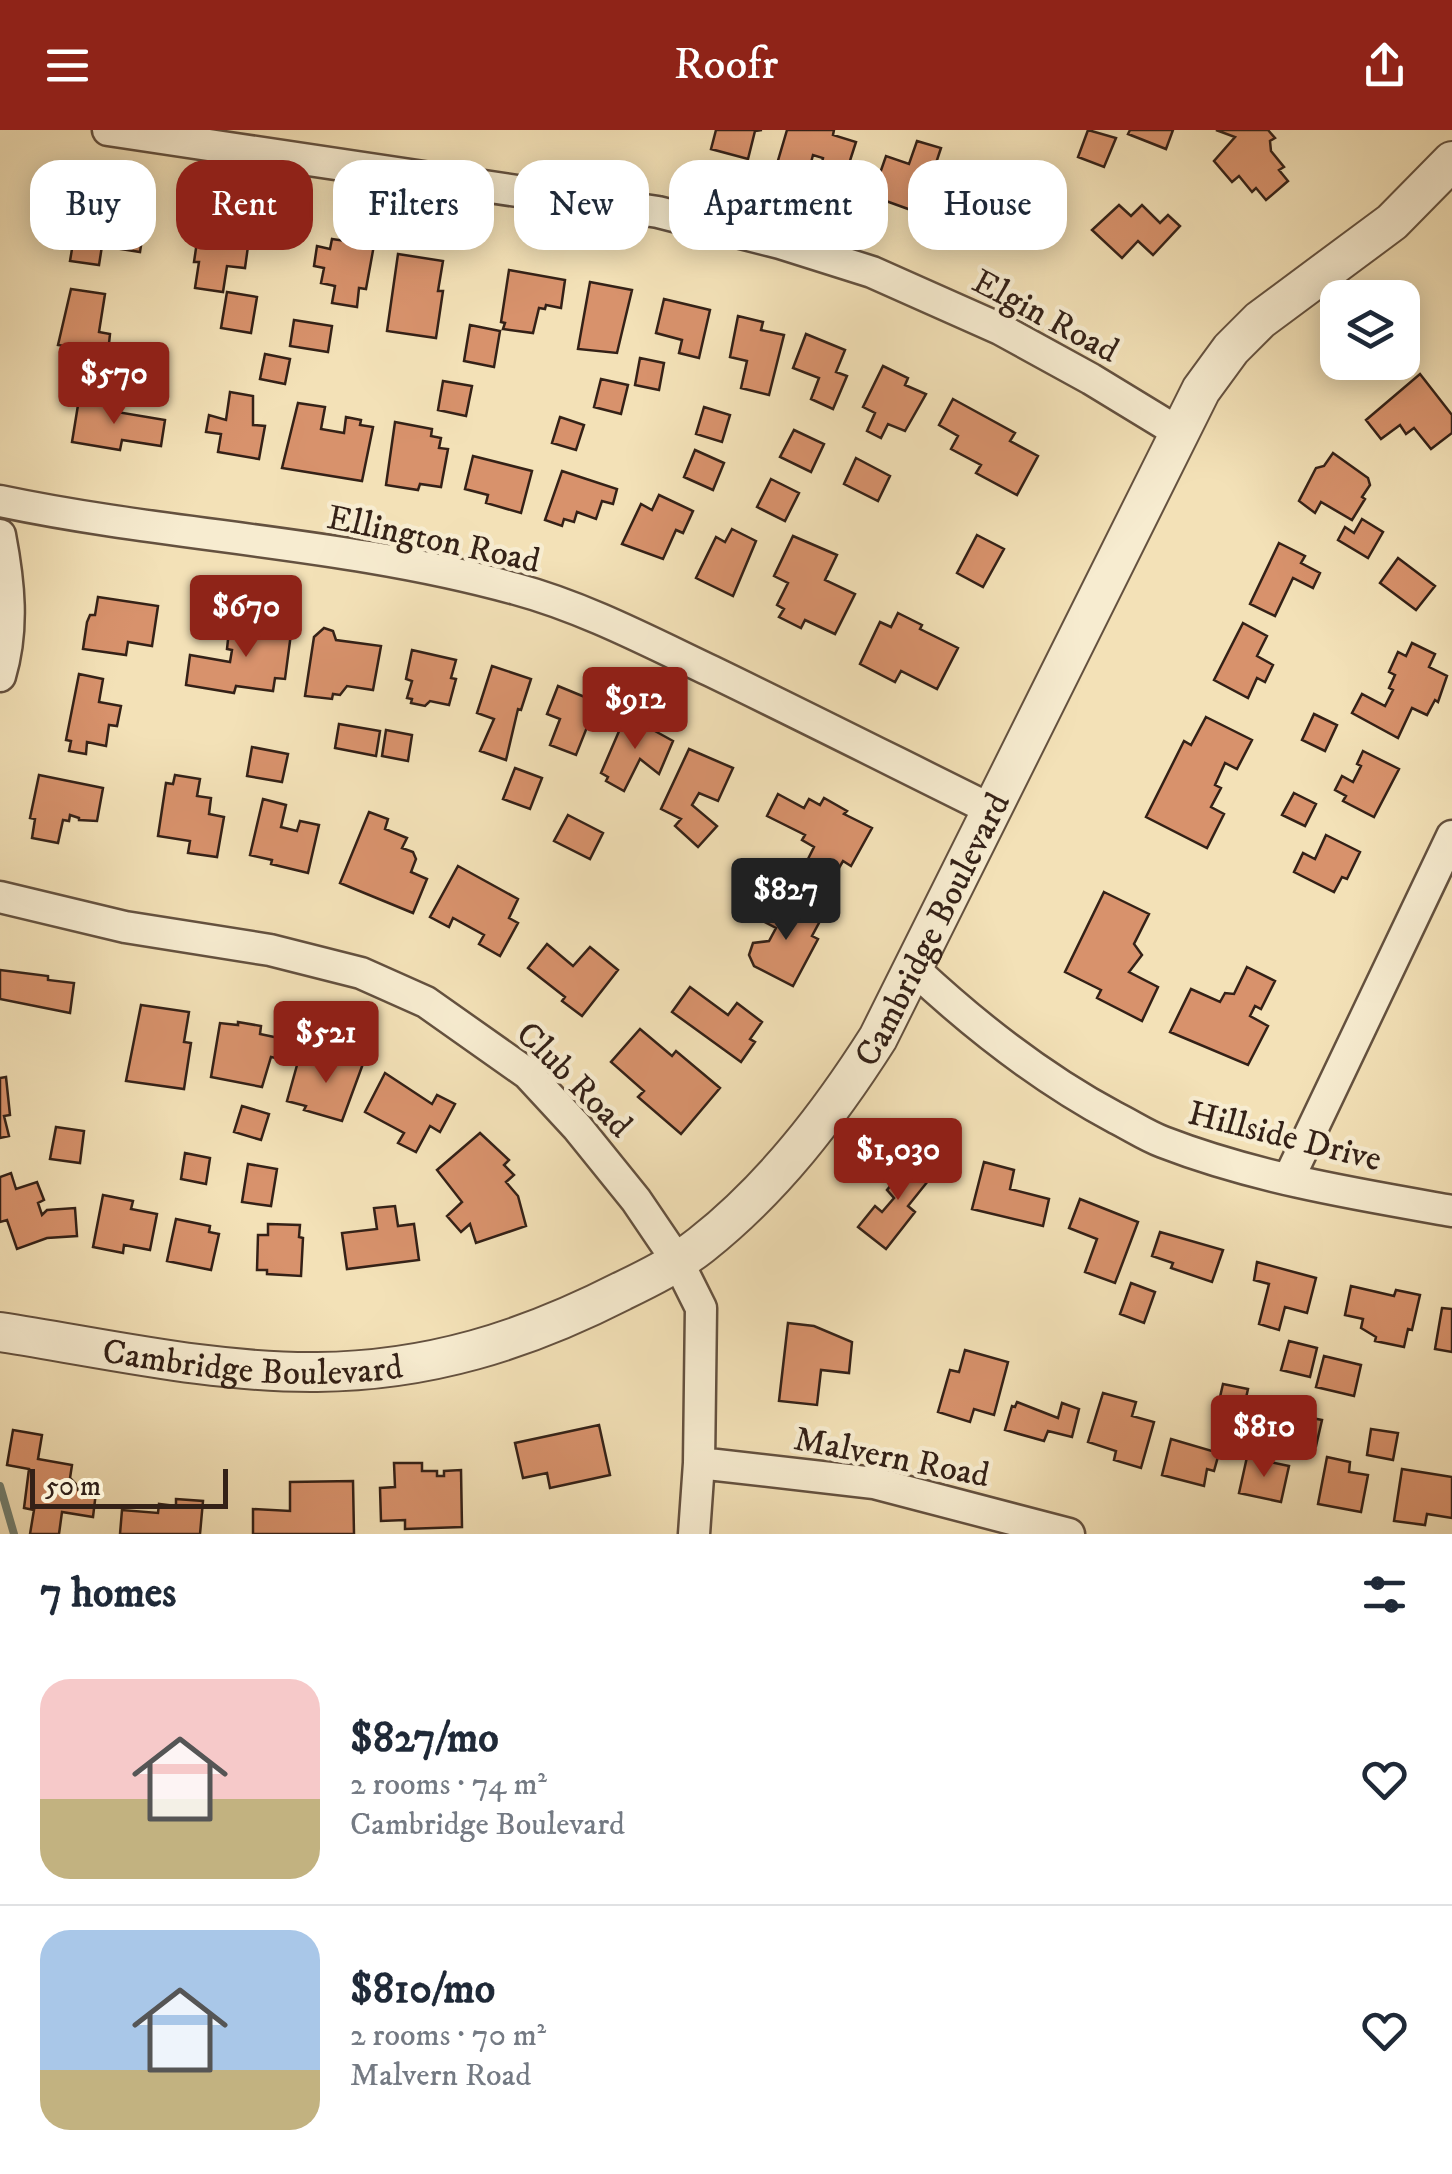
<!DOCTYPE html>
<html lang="en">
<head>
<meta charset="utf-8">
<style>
	body { margin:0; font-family:"IM FELL DW Pica",serif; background:#f6f6f7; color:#1f2937; height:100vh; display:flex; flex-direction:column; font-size:38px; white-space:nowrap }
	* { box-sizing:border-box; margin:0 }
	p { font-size:32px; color:#747a83 }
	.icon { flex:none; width:55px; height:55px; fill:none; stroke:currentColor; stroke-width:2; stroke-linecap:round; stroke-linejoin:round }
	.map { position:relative; height:1404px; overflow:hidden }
	.panel { display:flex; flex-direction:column; background:#fff; flex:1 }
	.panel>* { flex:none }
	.hud { position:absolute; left:30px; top:30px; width:1392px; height:90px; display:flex; gap:20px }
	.fabs { position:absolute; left:1320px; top:150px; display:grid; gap:20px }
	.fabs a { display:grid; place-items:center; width:100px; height:100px; border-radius:20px; background:#fff; box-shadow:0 5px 25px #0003; font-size:50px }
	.scale { position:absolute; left:30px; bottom:25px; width:198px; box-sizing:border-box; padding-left:10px; border:5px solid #342117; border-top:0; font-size:28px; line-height:35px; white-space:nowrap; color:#342117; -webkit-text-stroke:8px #f7ecd0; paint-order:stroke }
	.price { position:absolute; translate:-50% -85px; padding:0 22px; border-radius:10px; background:#8f2418; color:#fff; font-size:32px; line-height:65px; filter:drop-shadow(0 2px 5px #0008) }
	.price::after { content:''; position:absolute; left:50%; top:60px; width:30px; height:22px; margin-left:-15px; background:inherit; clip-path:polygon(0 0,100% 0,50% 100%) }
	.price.on { background:#222; color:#fff }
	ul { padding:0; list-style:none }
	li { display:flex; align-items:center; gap:30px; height:250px; padding:0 40px }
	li+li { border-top:2px solid #e0e1e3 }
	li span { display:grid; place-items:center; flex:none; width:280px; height:200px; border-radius:30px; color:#555 }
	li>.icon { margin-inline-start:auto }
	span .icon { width:120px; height:120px; fill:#fffc; stroke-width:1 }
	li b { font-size:42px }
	h2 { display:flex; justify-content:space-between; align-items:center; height:120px; padding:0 40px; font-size:42px }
	.tag { padding:0 35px; border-radius:30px; background:#fff; box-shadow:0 5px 25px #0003; font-size:35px; line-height:90px }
	.tag.on { background:#8f2418; color:#fff }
	header { display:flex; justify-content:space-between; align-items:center; height:130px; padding:0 40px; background:#8f2418; color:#fff; font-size:45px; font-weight:600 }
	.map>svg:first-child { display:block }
</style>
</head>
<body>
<header><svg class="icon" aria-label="menu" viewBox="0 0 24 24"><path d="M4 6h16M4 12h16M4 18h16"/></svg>Roofr<svg class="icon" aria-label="share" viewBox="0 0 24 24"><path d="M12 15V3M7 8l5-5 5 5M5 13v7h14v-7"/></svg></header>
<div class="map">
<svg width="1452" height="1404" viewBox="0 0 1452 1404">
	<rect width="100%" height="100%" fill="#f3e1b7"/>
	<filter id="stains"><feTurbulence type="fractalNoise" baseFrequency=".002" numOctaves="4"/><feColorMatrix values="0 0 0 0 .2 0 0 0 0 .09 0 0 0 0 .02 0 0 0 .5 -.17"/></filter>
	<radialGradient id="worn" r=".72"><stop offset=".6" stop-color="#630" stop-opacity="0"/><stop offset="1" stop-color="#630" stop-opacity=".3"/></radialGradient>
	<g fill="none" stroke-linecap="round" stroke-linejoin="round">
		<!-- stream -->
		<path stroke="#737f6f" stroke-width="8" d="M0 1356 14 1404"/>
	</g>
	<!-- building -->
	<path fill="#d8926c" stroke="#342117" stroke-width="2.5" d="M716 0H762L755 1 748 29 711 19Z
		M787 0H834L833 5 856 12 847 40 822 33 823 28 813 25 808 44 777 34Z
		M1088 0 1116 8 1104 37 1078 27Z
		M1130 0H1173L1166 19 1128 4Z
		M1216 0H1268L1275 8 1270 11 1271 21 1284 37 1279 40 1288 51 1266 70 1256 58 1252 62 1239 46 1232 52 1214 31 1235 7Z
		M917 11 941 18 935 36 949 42 935 81 913 73 911 80 872 66 886 26 909 34Z
		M994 35 1052 60 1042 84 1049 100 1022 111 1017 98 974 79Z
		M82 59 148 70 140 122 102 116 99 135 70 131Z
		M1119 75 1131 86 1142 75 1160 93 1168 85 1180 96 1153 125 1138 111 1122 128 1092 100Z
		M200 91 250 102 245 138 227 136 223 162 195 158 199 132H194Z
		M332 109 374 115 366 159 359 158 357 177 332 173 335 156 321 153 324 138 314 136 317 116 330 119Z
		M398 124 443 131 438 161H443L436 208 387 201Z
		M509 140 565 150 561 178 546 175 545 179 539 178 533 203 503 199 505 193 501 192Z
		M590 152 632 160 617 223 578 219Z
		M71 159 105 164 99 202 110 204 108 223 58 215Z
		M227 162 257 167 251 203 221 198Z
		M664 169 710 180 699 228 679 223 682 210 656 203Z
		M738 186 763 192 761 200 784 205 769 265 741 258 747 231 730 227Z
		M294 190 332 196 328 222 290 216Z
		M470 195 500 201 494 237 464 231Z
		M806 204 845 220 836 242 847 246 833 279 811 269 819 248 793 238Z
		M265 224 290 229 285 254 260 249Z
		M640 228 664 233 659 260 635 255Z
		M883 236 908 248 905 255 926 264 905 301 888 294 881 308 867 301 875 283 863 277Z
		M1420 244 1452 285V303L1431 319 1414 298 1406 304 1400 295 1381 309 1366 290Z
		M601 249 628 255 621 284 594 277Z
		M443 251 472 256 466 286 438 280Z
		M230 262 253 266V295L265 296 259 329 218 322 221 304 206 302 209 285 226 290Z
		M79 269 111 275V281L165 290 161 316 122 310 120 320 72 312Z
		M953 269 1015 303 1010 311 1038 326 1017 365 976 343 981 335 951 319 958 306 939 295Z
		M298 273 325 277 321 299 344 303 346 287 361 290 360 295 373 297 362 351 282 338Z
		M704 277 730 285 722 312 696 304Z
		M560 287 584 295 576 320 552 313Z
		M395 292 432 299 431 306 441 308 439 318 448 319 441 357 420 354 418 360 386 355Z
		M794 300 824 314 811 342 780 327Z
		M695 320 724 333 713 360 684 347Z
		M1333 323 1368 348 1370 355 1362 367 1365 369 1352 390 1321 372 1315 383 1299 371 1316 338 1324 336Z
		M473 326 532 341 521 383 486 373 488 365 465 359Z
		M856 328 890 346 878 371 844 354Z
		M562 341 617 359 613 374 602 371 596 389 577 382 574 392 564 389 562 396 545 390Z
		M771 349 799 363 785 391 757 377Z
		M659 365 693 381 683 403 676 400 663 429 622 414 641 374 652 380Z
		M1362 389 1383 402 1368 428 1338 410 1345 397 1354 403Z
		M732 399 756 411 733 466 696 448 716 407 725 412Z
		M977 405 1004 419 983 457 957 443Z
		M793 406 837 425 825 450 855 464 835 504 805 490 801 498 779 487 784 479 777 475 788 453 774 446Z
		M1279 413 1305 426 1301 433 1320 443 1313 458 1293 448 1275 486 1250 474Z
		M1398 428 1435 456 1416 480 1380 453Z
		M98 467 158 476 152 516 128 512 126 525 83 519 87 492 90 485H95Z
		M898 483 922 495 920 499 958 518 937 559 901 541 895 552 860 534 880 492 891 497Z
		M247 491 292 496 285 549 275 548 273 561 236 556 234 563 186 555 190 525 230 532 232 520 227 519 229 500 245 502Z
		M1243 493 1267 506 1257 526 1273 535 1265 552 1257 548 1248 568 1214 550Z
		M324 498 333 501 336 510 381 516 373 560 347 556 340 565 333 564 332 569 305 566 314 507Z
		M1412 513 1435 524 1429 537 1447 546 1438 572 1435 570 1427 585 1412 578 1398 608 1352 583 1362 564 1385 576 1393 560 1389 558 1395 545 1389 542 1398 522 1406 526Z
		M412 520 456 530 451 548 456 549 449 575 430 571 425 576 411 573 412 569 407 568 412 551 406 549Z
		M492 536 531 549 521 580 518 579 506 630 480 621 494 589 477 583Z
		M79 544 103 549 99 572 121 576 117 596 109 595 106 616 87 612 86 624 69 621 71 611 66 610Z
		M558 556 597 572 576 625 550 615 560 589 547 584Z
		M1314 584 1337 595 1325 621 1302 610Z
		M626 585 673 611 659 644 640 629 624 661 606 651 608 647 601 643Z
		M1206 587 1252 610 1237 639 1225 633 1215 655 1221 658 1211 677 1224 684 1207 718 1146 687 1184 611 1191 615Z
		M339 594 380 601 376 626 335 618Z
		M386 600 412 605 408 631 382 626Z
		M252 617 288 624 282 652 247 646Z
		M689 619 733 638 718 671 699 663 692 675 717 696 698 717 675 696 681 689 661 679Z
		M1363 621 1399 639 1374 687 1343 671 1346 666 1335 660 1342 646 1353 652 1361 636 1357 634Z
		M515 638 542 648 530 679 503 669Z
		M39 645 103 658 97 691 79 690V688L70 685 69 691 63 690 58 713 32 708 35 689 30 688Z
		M175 645 200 649 197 666 211 668 209 684 224 687 217 727 188 723 190 711 158 706 166 653 173 654Z
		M1294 663 1316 674 1305 696 1282 685Z
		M778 664 804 678 809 669 820 675 824 668 847 681 844 684 872 698 851 736 843 731 832 750 805 735 814 717 802 710 805 705 767 686Z
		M263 669 286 675 281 697 297 701 300 691 319 695 308 743 271 734 272 730 250 725Z
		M369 682 388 689 385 699 407 708 402 718 413 722 416 729 411 742 427 749 413 783 340 753Z
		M568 685 603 703 590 729 554 711Z
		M1326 705 1360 722 1347 749 1342 747 1334 762 1294 742 1303 723 1315 729Z
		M458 736 518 769 509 788 518 793 500 826 479 814 484 805 453 788 449 797 430 787Z
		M1104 762 1149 784 1134 814 1142 825 1129 842 1158 857 1142 891 1097 868 1101 860 1065 842Z
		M775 768 820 791 812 806 818 809 793 856 754 836 749 825 753 813 769 811 776 798 763 791Z
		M547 814 573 836 590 817 618 840 582 886 562 871 565 867 528 838Z
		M1247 837 1275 851 1261 879 1255 876 1250 886 1268 896 1248 935 1170 902 1191 859 1220 872 1225 863 1234 864Z
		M0 840 48 846V850L74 853 70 883 0 869Z
		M690 857 728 885 737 873 762 892 750 909 755 912 741 932 672 882Z
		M141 875 189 882 184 912 191 913 184 959 126 951Z
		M238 892 261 896 260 904 279 908 276 928 271 927 262 957 211 947 220 893 238 895Z
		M640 899 672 926 676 921 720 958 681 1004 638 967 644 961 611 932Z
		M335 922 364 931 342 991 304 980 306 976 287 971 299 928 331 937Z
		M385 943 432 974 437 965 455 974 440 1002 430 996 416 1022 398 1013 404 1003 365 982Z
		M6 947 10 985 4 986 9 1006 0 1008V948Z
		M242 976 269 984 261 1010 234 1002Z
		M56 997 84 1001 80 1033 50 1029Z
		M480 1003 509 1030 504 1035 514 1045 506 1052 518 1066 526 1096 476 1113 470 1094 461 1102 447 1086 462 1072 437 1040Z
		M185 1023 210 1028 206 1054 181 1049Z
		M915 1025 936 1041 908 1076 915 1082 886 1119 858 1097 875 1076 882 1082 894 1068 887 1060Z
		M984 1032 1014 1040 1010 1059 1049 1069 1043 1096 972 1079Z
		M248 1034 277 1039 271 1076 242 1072Z
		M11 1043 16 1059 37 1052 44 1070 38 1073 42 1085 47 1080 75 1078 77 1106 47 1108 17 1119 7 1090 0 1092V1047Z
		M103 1065 133 1071 131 1079 157 1084 150 1120 124 1115 123 1123 93 1117Z
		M1080 1069 1138 1092 1115 1153 1085 1142 1097 1109 1069 1098Z
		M395 1076 398 1096 414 1094 419 1130 347 1139 342 1103 377 1099 374 1078Z
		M176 1089 210 1096 209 1102 219 1104 211 1140 167 1131Z
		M268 1094 300 1095 299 1107 303 1108 301 1146 267 1144V1140H257L258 1105H268Z
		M1160 1102 1223 1120 1212 1152 1171 1138 1173 1133 1152 1126Z
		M1257 1132 1316 1148 1307 1183 1285 1177 1279 1200 1259 1194 1269 1154 1254 1150Z
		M1131 1153 1155 1162 1144 1193 1120 1184Z
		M1351 1156 1394 1166 1396 1160 1420 1165 1412 1200 1408 1199 1404 1217 1375 1211 1376 1207 1361 1198 1363 1189 1345 1185Z
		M1442 1178 1452 1179V1222L1435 1219Z
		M788 1193 814 1196 852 1212 849 1243 821 1240 817 1275 779 1271Z
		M1289 1211 1317 1218 1310 1247 1281 1240Z
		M965 1220 1008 1232 994 1285 974 1279 970 1292 938 1282 950 1240 959 1242Z
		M1324 1226 1361 1235 1354 1266 1316 1257Z
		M1223 1254 1248 1259 1239 1299 1214 1293Z
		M1103 1263 1136 1272 1132 1286 1154 1292 1141 1338 1114 1330 1116 1321 1088 1312Z
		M1017 1272 1058 1288 1062 1273 1079 1279 1072 1307 1048 1301 1044 1311 1005 1300 1012 1276 1015 1277Z
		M1297 1285 1322 1290 1316 1316 1291 1311Z
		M599 1295 610 1345 550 1358 547 1343 523 1348 515 1313Z
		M1371 1299 1398 1303 1393 1330 1367 1325Z
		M13 1300 42 1305 38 1329 72 1335 70 1348 77 1355 78 1360 96 1362 93 1387 62 1382 59 1404H30L34 1380 24 1378 29 1339 7 1335Z
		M1171 1309 1219 1323 1214 1341 1207 1339 1204 1356 1162 1345Z
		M1247 1327 1289 1336 1281 1372 1239 1363Z
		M1327 1327 1350 1332 1349 1342 1368 1345 1361 1382 1318 1374Z
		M394 1333H422V1341H437V1346H444V1341L461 1340 462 1397 405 1399V1390L381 1391 380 1358 395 1357Z
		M1402 1339 1452 1347V1388L1427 1384 1425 1395 1394 1391Z
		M353 1351 354 1404H253V1379L290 1381V1352Z
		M176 1369 203 1371 200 1404H120L122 1380 158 1383 159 1374 176 1376Z"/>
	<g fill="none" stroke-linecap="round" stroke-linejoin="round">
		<!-- minor casing -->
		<g stroke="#64513f" stroke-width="35">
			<path id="minor" d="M108 0 658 82 780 113 872 142 1000 199 1091 249 1178 302
				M0 371C171 407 347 412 516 459 583 477 648 511 711 541 804 586 897 633 990 679
				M0 405C9 452 14 499 0 546
				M0 767 125 797 270 820 361 843 426 872 528 944 577 997 636 1070 678 1132 701 1178 699 1333 694 1404
				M914 839C976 897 1041 948 1116 988 1132 996 1147 1006 1163 1012 1256 1048 1355 1064 1452 1081
				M1289 1048 1452 706
				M699 1333 874 1353 1069 1404"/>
		</g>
		<!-- tertiary casing -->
		<g stroke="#64513f" stroke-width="42">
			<g id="tertiary">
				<path id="s1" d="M0 1202C104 1218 211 1243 317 1242 428 1241 524 1211 622 1161 649 1148 677 1134 701 1115 773 1058 829 985 878 908L1201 260 1231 219 1260 190 1392 92 1452 31"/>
			</g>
		</g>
		<!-- minor -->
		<use href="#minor" stroke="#f7ecd0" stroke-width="30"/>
		<!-- tertiary -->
		<use href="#tertiary" stroke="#f7ecd0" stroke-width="38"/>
	</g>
	<g text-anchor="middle" stroke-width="9" stroke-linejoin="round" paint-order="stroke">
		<!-- street labels -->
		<g font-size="35" fill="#342117" stroke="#f7ecd0">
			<text transform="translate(1046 185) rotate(28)" y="12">Elgin Road</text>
			<text transform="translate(434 408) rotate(12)" y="12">Ellington Road</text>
			<text dy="12" stroke="none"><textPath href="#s1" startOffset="1125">Cambridge Boulevard</textPath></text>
			<text transform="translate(575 949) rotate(45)" y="12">Club Road</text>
			<text transform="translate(1285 1005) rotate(14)" y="12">Hillside Drive</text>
			<text dy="12" stroke="none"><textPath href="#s1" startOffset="255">Cambridge Boulevard</textPath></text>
			<text transform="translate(892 1326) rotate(11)" y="12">Malvern Road</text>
		</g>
	</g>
	<rect width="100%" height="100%" filter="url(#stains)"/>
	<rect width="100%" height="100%" fill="url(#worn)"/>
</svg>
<div class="fabs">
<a><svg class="icon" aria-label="layers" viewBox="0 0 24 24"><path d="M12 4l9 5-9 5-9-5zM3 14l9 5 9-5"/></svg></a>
</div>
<div class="scale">50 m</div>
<b class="price" style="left:114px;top:297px">$570</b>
<b class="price" style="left:246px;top:530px">$670</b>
<b class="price" style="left:635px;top:622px">$912</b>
<b class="price on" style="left:786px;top:813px">$827</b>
<b class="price" style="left:326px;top:956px">$521</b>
<b class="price" style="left:898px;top:1073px">$1,030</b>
<b class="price" style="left:1264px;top:1350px">$810</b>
<div class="hud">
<a class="tag">Buy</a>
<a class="tag on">Rent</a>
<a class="tag">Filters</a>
<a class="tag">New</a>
<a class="tag">Apartment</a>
<a class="tag">House</a>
</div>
</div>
<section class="panel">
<h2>7 homes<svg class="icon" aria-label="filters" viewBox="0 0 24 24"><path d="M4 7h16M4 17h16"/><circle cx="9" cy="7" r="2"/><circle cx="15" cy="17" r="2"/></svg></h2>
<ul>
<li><span style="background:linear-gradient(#f6c9c9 60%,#c2b280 0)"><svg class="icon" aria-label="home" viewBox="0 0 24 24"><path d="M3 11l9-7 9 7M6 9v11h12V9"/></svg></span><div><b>$827/mo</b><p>2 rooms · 74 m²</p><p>Cambridge Boulevard</p></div><svg class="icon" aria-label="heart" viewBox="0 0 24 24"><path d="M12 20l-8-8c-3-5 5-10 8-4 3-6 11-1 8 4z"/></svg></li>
<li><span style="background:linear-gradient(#a9c7e8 70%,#c2b280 0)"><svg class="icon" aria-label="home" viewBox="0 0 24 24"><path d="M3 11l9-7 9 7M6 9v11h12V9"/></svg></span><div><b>$810/mo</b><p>2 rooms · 70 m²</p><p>Malvern Road</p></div><svg class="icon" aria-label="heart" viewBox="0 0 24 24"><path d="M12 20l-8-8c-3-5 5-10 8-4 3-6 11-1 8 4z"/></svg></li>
</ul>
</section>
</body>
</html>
